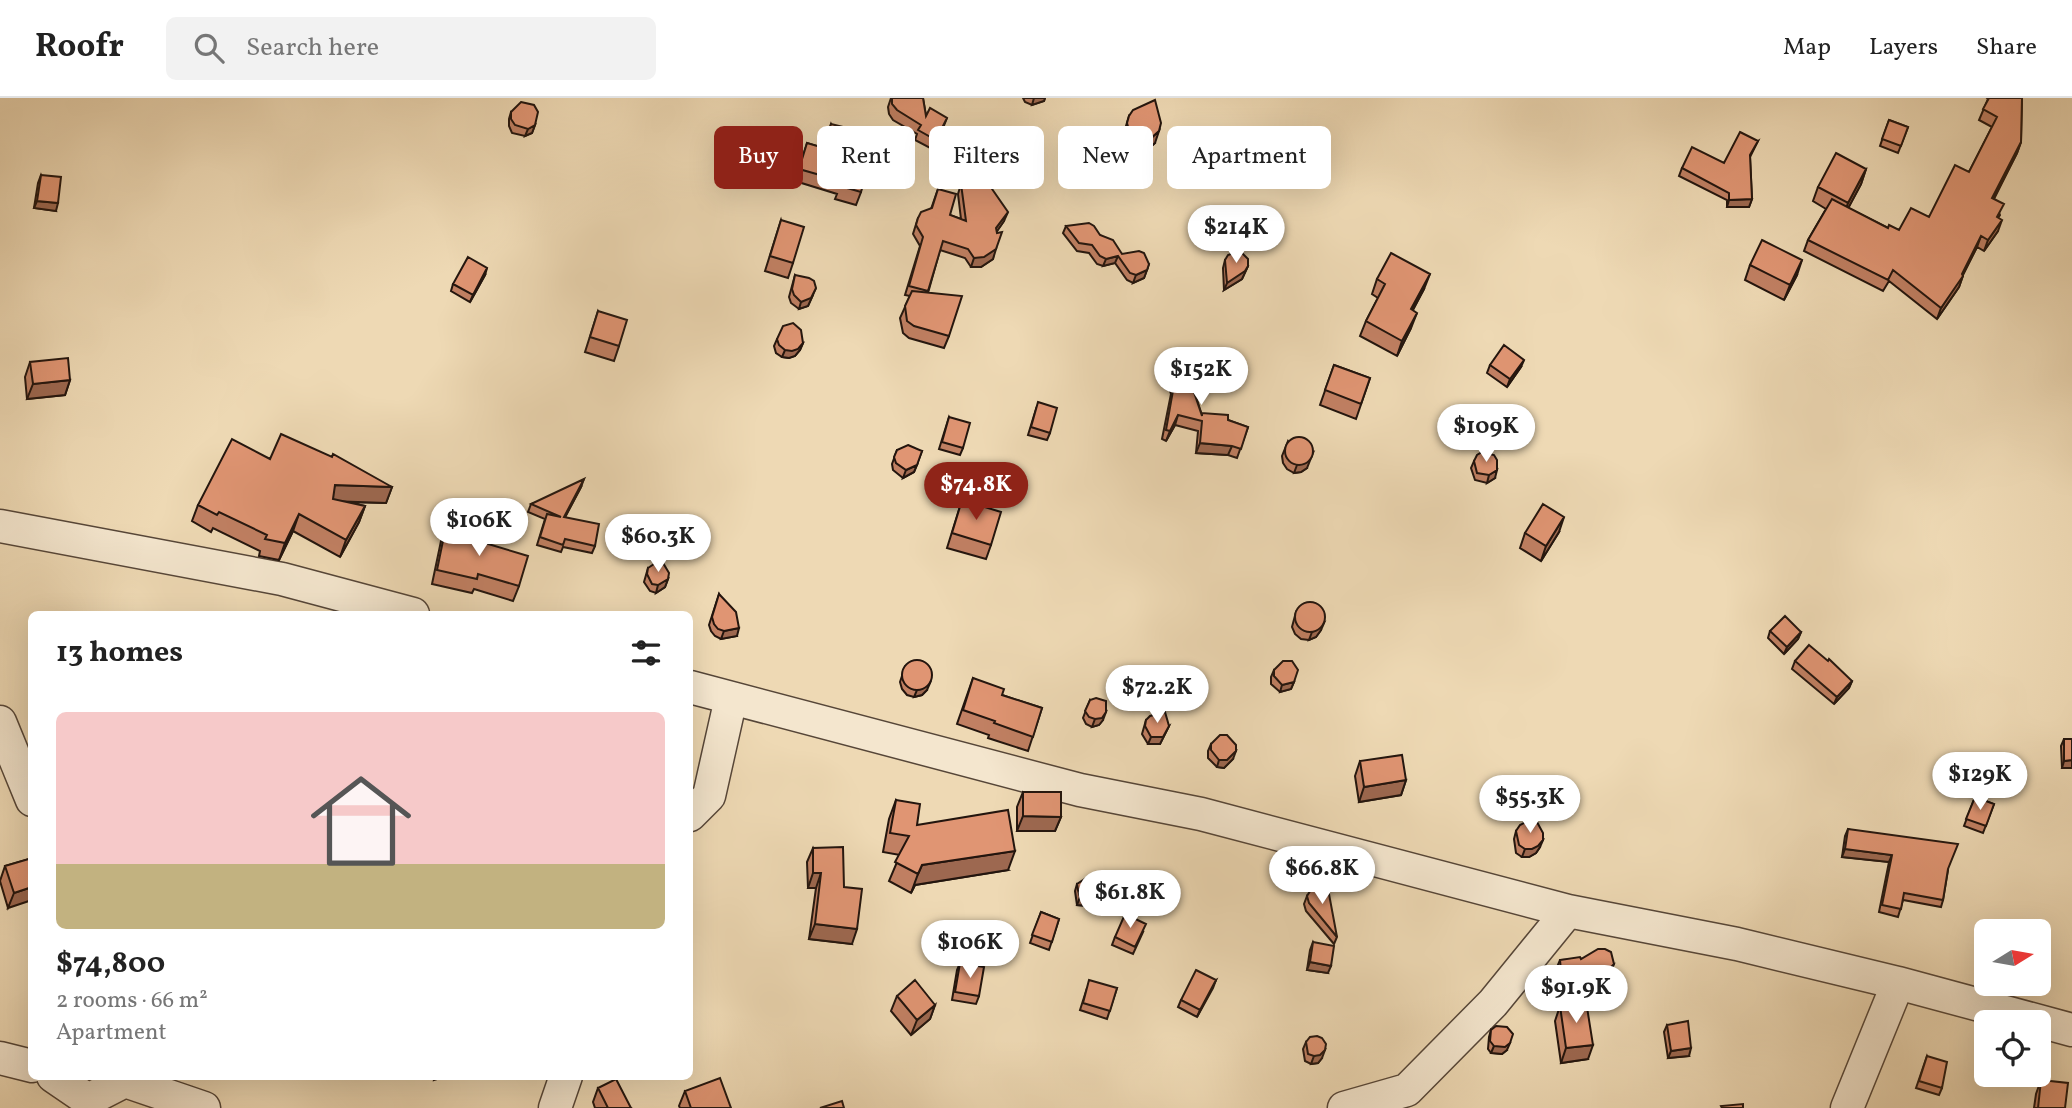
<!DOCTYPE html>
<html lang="en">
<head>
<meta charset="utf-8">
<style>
	body { margin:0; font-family:Vollkorn,serif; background:#f2f2f2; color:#222; height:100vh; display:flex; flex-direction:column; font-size:26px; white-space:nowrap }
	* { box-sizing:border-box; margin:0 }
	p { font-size:23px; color:#767676 }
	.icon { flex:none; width:38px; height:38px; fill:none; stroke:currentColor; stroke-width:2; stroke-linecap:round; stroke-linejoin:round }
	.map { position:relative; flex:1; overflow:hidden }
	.sheet { position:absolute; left:28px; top:513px; width:665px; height:469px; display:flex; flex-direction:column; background:#fff; border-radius:10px; box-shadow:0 7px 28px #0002 }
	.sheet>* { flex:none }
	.banner { position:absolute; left:714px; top:28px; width:665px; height:63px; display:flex; gap:14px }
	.needle { width:46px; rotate:79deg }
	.tools { position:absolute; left:1974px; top:821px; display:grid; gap:14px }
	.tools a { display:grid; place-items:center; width:77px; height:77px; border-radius:10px; background:#fff; box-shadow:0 7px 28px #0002; font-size:35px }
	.price { position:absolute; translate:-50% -60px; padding:0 16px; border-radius:24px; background:#fff; color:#222; font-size:23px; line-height:46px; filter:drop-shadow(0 2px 4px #0008) }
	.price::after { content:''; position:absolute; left:50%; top:42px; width:21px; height:16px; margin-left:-10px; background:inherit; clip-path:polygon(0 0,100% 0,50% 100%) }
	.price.selected { background:#8f2418; color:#fff }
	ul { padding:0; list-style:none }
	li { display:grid; align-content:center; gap:14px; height:371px; padding:0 28px }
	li+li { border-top:2px solid #e0e0e0 }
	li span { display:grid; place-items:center; height:217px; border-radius:10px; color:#555 }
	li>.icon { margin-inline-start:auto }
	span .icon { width:126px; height:126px; fill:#fffc; stroke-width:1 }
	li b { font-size:30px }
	h2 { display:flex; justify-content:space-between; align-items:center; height:84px; padding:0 28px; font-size:30px }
	.chip { padding:0 24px; border-radius:10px; background:#fff; box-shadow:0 7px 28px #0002; font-size:24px; line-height:63px }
	.chip.selected { background:#8f2418; color:#fff }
	header { display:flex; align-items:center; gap:42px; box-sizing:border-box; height:98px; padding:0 35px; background:#fff; border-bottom:2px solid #e0e0e0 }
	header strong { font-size:33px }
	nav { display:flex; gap:38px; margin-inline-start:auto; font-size:24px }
	.search { width:490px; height:63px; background:#f2f2f2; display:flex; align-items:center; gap:18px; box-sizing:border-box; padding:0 24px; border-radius:10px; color:#767676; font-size:26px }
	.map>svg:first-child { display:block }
</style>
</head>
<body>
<header>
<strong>Roofr</strong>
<div class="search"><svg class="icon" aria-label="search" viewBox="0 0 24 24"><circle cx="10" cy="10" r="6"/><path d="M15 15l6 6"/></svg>Search here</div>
<nav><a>Map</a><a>Layers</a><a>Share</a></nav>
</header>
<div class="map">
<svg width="2072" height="1010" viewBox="0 0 2072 1010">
	<rect width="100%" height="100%" fill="#eed9b4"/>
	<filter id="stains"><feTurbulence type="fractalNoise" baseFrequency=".00286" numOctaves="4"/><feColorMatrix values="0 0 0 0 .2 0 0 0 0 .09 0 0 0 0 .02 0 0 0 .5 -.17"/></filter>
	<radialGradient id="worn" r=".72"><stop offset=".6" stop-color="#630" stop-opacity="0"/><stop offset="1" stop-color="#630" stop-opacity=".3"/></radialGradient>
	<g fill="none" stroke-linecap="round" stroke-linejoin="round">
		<!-- minor casing -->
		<g stroke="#564638" stroke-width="35">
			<path id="minor" d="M0 428 282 481 413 516
				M690 589 1080 692 1201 716 1568 813 1737 846 1898 885 2072 932
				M0 624 32 702
				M690 717 709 698 731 600
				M0 960 32 968
				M53 978 88 1002 125 983 204 1010
				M555 1010 566 978
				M1344 1010 1407 992 1493 905 1568 813
				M1847 1010 1898 885"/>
		</g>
		<!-- minor -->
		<use href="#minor" stroke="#f4e6ce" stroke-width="32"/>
	</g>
	<!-- wall -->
	<path fill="#c18063" stroke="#23150e" stroke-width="2" d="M891 0H923L926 18 943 30 932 51 915 42 917 36 893 22 889 16 888 9Z
		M1023 0H1045L1044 3 1032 7 1025 4Z
		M1987 0H2022L2021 44 2017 55 1994 101 2000 117 1998 120V133L1984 153 1977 149 1963 177 1959 189 1937 221 1889 183 1883 193 1804 153 1808 142 1826 111 1813 103 1818 89 1866 71 1861 86 1848 110 1888 130 1899 132 1929 119 1969 74 1992 29 1979 22 1988 1Z
		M511 14 535 27 532 35 525 38 512 35 509 28V21Z
		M1129 18 1155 45 1145 54 1132 76 1123 38Z
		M1889 22 1908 29 1898 55 1880 48Z
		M831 26 861 94 856 107 835 101 837 96 795 83 807 45 823 50Z
		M1238 38 1259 61 1250 67 1243 68 1237 64 1233 58 1236 45Z
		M1758 43 1750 59 1752 101 1749 109H1727V102L1679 78 1682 70 1724 65Z
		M41 77 56 113 34 110 38 85Z
		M961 86 1004 123 997 133 993 161 981 169H971L965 160 940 152 928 195 949 238 944 250 909 240 903 235 900 220 910 198 905 197 920 148 913 136 918 120 931 111 938 91 950 117 961 121 958 96Z
		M781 122 793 165 788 180 765 173Z
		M1066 128 1100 137 1122 156 1149 166 1144 180 1133 185 1127 182 1115 165 1103 168 1097 166 1089 155 1077 153 1063 135Z
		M1225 162 1248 168 1242 181 1224 192 1223 170Z
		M1750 167 1797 177 1784 202 1745 182Z
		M485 177 470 204 451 193 453 186Z
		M795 177 813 197 808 208 799 211 791 205 789 199Z
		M1377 181 1424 191 1413 212 1411 230 1397 258 1360 238 1366 223 1378 200 1372 196Z
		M598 213 619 248 614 263 585 254Z
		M777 241 803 245 800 252 795 258 789 260 782 259 776 255 774 248Z
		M1181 252 1184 261 1199 280 1194 293 1202 317 1228 322 1248 329 1237 360 1228 357 1196 355 1198 333 1175 327 1166 343 1162 341 1171 296 1167 284 1171 274 1176 267Z
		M30 264 70 282 65 297 27 301 25 279Z
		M1334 267 1370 280 1356 321 1320 307Z
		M1490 267 1521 269 1507 289 1487 275Z
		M1036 311 1050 335 1047 342 1028 337Z
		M949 319 963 350 960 357 939 351Z
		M1288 343 1307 370 1301 374 1294 375 1287 371 1283 365 1282 358Z
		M897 352 922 353 914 374 903 380 893 372 892 366Z
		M270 361 392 389 386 405 346 404 365 408 359 424 340 459 293 433 279 462 259 458 260 453 213 430 211 434 192 423 198 407Z
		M1474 363 1495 380 1487 385 1475 382 1471 370Z
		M581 389 565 419 595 448 592 455 563 449 561 454 537 447 545 421 528 414 531 406Z
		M962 402 991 447 986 461 947 450Z
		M446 428 519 488 513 503 474 491 472 495 432 486 441 443Z
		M1559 434 1541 463 1520 450 1525 435Z
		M648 470 668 481 665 489 656 495 650 493 644 484Z
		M719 496 737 538 721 541 715 538 711 533 709 527Z
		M1296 514 1321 532 1316 539 1309 542 1301 541 1295 536 1292 529Z
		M1770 533 1801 534 1798 541 1784 556 1768 540Z
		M1795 563 1852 583 1849 590 1834 606 1792 571Z
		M905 569 927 592 922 597 914 599 907 597 902 591 900 584Z
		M1274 572 1294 584 1291 591 1280 594 1271 586V579Z
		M973 580 1002 597 1042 610 1028 653 988 640 989 637 957 626Z
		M1090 602 1103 622 1099 627 1092 629 1086 626 1083 620Z
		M1146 622 1169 628 1160 646H1148L1142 636Z
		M2064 641H2072V670H2062L2061 648Z
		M1211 646 1233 661 1224 670 1217 669 1208 660V653Z
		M1360 663 1406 682 1401 697 1359 704 1355 678Z
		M1023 694 1061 719 1055 733H1017V709Z
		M1975 699 1994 706 1983 735 1964 728Z
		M896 702 917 727 1008 772 915 787 911 795 889 783 900 757 883 754 889 721Z
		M1848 731 1948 772 1943 802 1941 809 1903 802 1898 819 1879 814 1889 764 1842 759 1845 738Z
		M1516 733 1540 749 1536 755 1529 759H1522L1516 755 1514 741Z
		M813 750 852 846 809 841 816 790H808L807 764Z
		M32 760 8 810 0 783 5 768Z
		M1077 786 1098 798 1095 805 1089 808 1077 807 1075 793Z
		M1307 798 1337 839 1334 846 1306 813 1304 806Z
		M1041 814 1059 821 1049 852 1030 845Z
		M1143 834 1133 856 1112 847 1115 839Z
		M1313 844 1328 875 1307 872 1310 852Z
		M1581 861 1611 874 1602 883H1584L1583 899 1562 902 1559 883H1554L1558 875 1557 869 1560 862Z
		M960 865 979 898 976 906 952 902 957 872Z
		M1216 882 1197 919 1178 909 1181 902Z
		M1087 890H1117L1107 921 1080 912Z
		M897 898 935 907 930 921 911 937 891 913Z
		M1560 908 1588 961 1561 965 1555 923Z
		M1667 927 1689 958 1668 960 1664 934Z
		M1491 932 1507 952 1502 956 1491 955 1488 951 1489 939Z
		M1306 944 1322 960 1318 965 1311 966 1305 963 1303 951Z
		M1927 958 1942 990 1939 997 1916 990Z
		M2041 982 2065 1010H2034L2036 996Z
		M598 990 631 1010H595L593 1004Z
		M685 993 731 1010H680L679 1008Z"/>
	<!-- shaded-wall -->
	<path fill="#9d6850" stroke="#23150e" stroke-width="2" d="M1034 0H1045L1044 3 1032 7Z
		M947 20 943 30 932 51 936 42Z
		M535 27 532 35 525 38 528 31Z
		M1159 33 1155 45 1145 54 1132 76 1137 63 1149 42Z
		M2021 44 2017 55 1988 111 1992 100Z
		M1262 53 1259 61 1250 67 1243 68 1246 60Z
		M1866 71 1861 86 1843 120 1848 105Z
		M1752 101 1749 109H1727L1729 102Z
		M37 103 58 105 56 113 34 110Z
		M1008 114 1004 123 993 139 996 130Z
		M2002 122 1998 133 1984 153 1988 142Z
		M1981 138 1977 149 1960 182 1963 178 1959 189 1937 221 1941 210 1962 176Z
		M996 151 993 161 981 169H971L974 160Z
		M1118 158 1115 165 1103 168 1106 161Z
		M1802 162 1797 177 1784 202 1790 187Z
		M1248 168 1242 181 1224 192 1227 185Z
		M487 170 485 177 470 204 473 197Z
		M1147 172 1144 180 1133 185 1136 177Z
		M1430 176 1424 191 1405 226 1411 211Z
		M816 190 808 208 799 211 801 204Z
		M1417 215 1411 230 1397 258 1402 243Z
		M803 245 800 252 795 258 789 260 782 259 785 252Z
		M1524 262 1521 269 1507 289 1510 281Z
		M70 282 65 297 27 301 33 286Z
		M1178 317 1175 327 1166 343 1170 333Z
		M1200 345 1232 348 1228 357 1196 355Z
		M1313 355 1307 370 1301 374 1294 375 1297 367Z
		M917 367 914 374 903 380 906 372Z
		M1497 372 1495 380 1487 385 1489 377Z
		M584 381 581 389 561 427 564 419Z
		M335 387 392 389 386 405 329 403Z
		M365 408 359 424 340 459 346 442Z
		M299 416 293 433 279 462 285 445Z
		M1564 419 1559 434 1541 463 1546 448Z
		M668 481 665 489 656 495 658 487Z
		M1324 525 1321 532 1316 539 1309 542 1312 534Z
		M739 530 737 538 721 541 724 533Z
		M1801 534 1798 541 1784 556 1787 549Z
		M1852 583 1849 590 1834 606 1837 599Z
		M1294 584 1291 591 1280 594 1282 587Z
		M930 585 927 592 922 597 914 599 917 592Z
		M1106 614 1103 622 1099 627 1092 629 1095 621Z
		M1169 628 1160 646H1148L1151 639Z
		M1236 653 1233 661 1224 670 1217 669 1219 662Z
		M2072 662V670H2062L2064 663Z
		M1406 682 1401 697 1359 704 1364 689Z
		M1023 718 1061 719 1055 733H1017Z
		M1543 742 1540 749 1536 755 1529 759H1522L1525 751Z
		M1845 751 1892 757 1889 764 1842 759Z
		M1015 753 1008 772 915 787 911 795 918 776 922 767Z
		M813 775H821L816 790H808Z
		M32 789V802L8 810 14 795Z
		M1098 798 1095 805 1089 808 1077 807 1080 799Z
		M815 826 857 831 852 846 809 841Z
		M1310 864 1331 868 1328 875 1307 872Z
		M1614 866 1611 874 1602 883H1580L1583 876Z
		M1557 875H1562L1559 883H1554Z
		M1216 882 1213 890 1197 919 1200 912Z
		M1585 891 1583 899 1562 902 1565 894Z
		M935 907 930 921 911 937 917 922Z
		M1510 945 1507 952 1502 956 1491 955 1494 948Z
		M1593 947 1588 961 1561 965 1566 950Z
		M1691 950 1689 958 1668 960 1671 953Z
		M1325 952 1322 960 1318 965 1311 966 1314 958Z
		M435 978H447L434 982Z"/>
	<!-- building -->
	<path fill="#e09573" stroke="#23150e" stroke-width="2" d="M892 0H923L926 18 930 10 947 20 936 42 918 32 921 27 897 12 892 6Z
		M1989 0H2022L2021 44 1992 100 2004 106 1997 119 2002 122 1988 142 1981 138 1962 176 1963 178 1941 210 1893 172 1888 182 1808 142 1832 101 1888 130 1889 127 1899 132 1911 110 1929 119 1955 67 1969 74 1997 19 1983 11Z
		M1155 2 1161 25 1159 33 1149 42 1137 63 1127 25 1129 18 1133 12Z
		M521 4 534 7 538 14 535 27 528 31 515 27 511 21V14Z
		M1889 22 1908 29 1901 48 1882 41Z
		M831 26 851 31 844 55 870 63 861 94 840 88 841 83 799 71 807 45 824 50Z
		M1244 34 1257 36 1261 42 1262 53 1253 60H1246L1240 57 1236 51 1238 38Z
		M1740 34 1758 43 1750 57 1752 101 1729 102V95L1682 70 1692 49 1724 65Z
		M1836 55 1866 71 1848 105 1818 89Z
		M969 71 983 78 1008 114 996 130 997 135 1002 134 996 151 984 159 974 160 968 151 943 143 928 193 909 188 923 139 916 127 918 120 921 114 932 110 938 91 956 96 950 117 966 123 961 86Z
		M41 77 61 79 58 105 37 103Z
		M781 122 804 129 793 165 770 158Z
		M1089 125 1094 128 1100 137 1113 142 1122 156 1139 153 1144 155 1149 166 1147 172 1136 177 1130 175 1118 158 1106 161 1100 158 1092 147 1079 145 1066 128Z
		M1762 142 1802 162 1790 187 1750 167Z
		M1240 153 1248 161V168L1245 173 1227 185 1225 162 1228 157Z
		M1391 155 1430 176 1411 211 1417 215 1402 243 1366 223 1385 186 1377 181Z
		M468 159 487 170 473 197 453 186Z
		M795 177 809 180 814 183 816 190 811 200 801 204 794 197 792 191Z
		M912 193 962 198 949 238 914 228 907 223 905 208Z
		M598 213 627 222 619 248 590 239Z
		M793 225 801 232 803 245 798 251 792 253 785 252 779 247 777 241 783 228Z
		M1504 247 1524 262 1510 281 1490 267Z
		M1200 251 1199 280 1193 291 1202 318V315L1228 317V322L1248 329 1241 351 1232 348 1200 345 1202 323 1178 317 1170 333 1166 332 1174 287 1171 274 1179 264 1181 252 1184 261Z
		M68 260 70 282 33 286 30 264Z
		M1334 267 1370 280 1361 306 1325 292Z
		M1038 304 1057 310 1050 335 1031 329Z
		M949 319 970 325 963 350 942 344Z
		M281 336 332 359 333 356 392 389 335 387 333 401 365 408 346 442 299 416 285 445 265 441 267 437 219 414 217 417 198 407 232 341 270 361Z
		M1285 353a14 14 0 1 1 28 0a14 14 0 1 1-28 0Z
		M908 347 922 353 917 367 906 372 896 365 894 359 897 352Z
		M1482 354 1494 357 1497 362V372L1489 377 1477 375 1474 363 1477 357Z
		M584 381 564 419 599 426 595 448 565 441 563 447 540 439 547 416 561 419 531 406Z
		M962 402 1001 414 991 447 952 435Z
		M1543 406 1564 419 1546 448 1525 435Z
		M446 428 487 437 485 445 528 458 519 488 478 476 477 481 437 472Z
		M657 464 663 465 669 475 668 481 658 487 652 486 647 476 648 470Z
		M719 496 736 514 739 530 724 533 718 531 714 526 712 519Z
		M1295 519a15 15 0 1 1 30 0a15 15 0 1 1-30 0Z
		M1785 518 1801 534 1787 549 1770 533Z
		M1809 547 1828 563 1829 561 1852 583 1837 599 1795 563Z
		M902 577a15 15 0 1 1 30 0a15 15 0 1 1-30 0Z
		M1283 563H1292L1298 572 1294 584 1282 587 1274 578V572Z
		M973 580 1004 591 1002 597 1042 610 1033 639 994 625 995 623 963 612Z
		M1096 600 1106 603V614L1102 620 1095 621 1089 619 1085 613 1090 602Z
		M1165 614 1169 628 1163 639H1151L1145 628 1146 622 1150 618Z
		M1220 637H1227L1236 647V653L1227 662H1219L1211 652V646Z
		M2064 641H2072V662L2064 663Z
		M1402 657 1406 682 1364 689 1360 663Z
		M1023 694H1061V719L1023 718Z
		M1975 699 1994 706 1986 728 1966 721Z
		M896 702 920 706 917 727 1008 712 1015 753 922 767 918 776 895 764 909 738 890 735Z
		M1526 724H1537L1543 735V742L1538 748 1532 751H1525L1519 747 1516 733 1520 727Z
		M1848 731 1958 746 1948 771 1943 802 1904 795 1901 811 1882 807 1892 757 1845 751Z
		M843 749 844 789 862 791 857 831 815 826 821 775H813V750Z
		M32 760V789L14 795 5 768Z
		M1088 779 1099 784 1098 798 1091 801 1080 799 1078 792 1077 786Z
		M1321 789 1329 796 1337 839 1309 805 1307 798 1312 790Z
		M1041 814 1059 821 1052 844 1032 837Z
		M1125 816 1146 826 1135 849 1115 839Z
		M1313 844 1334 848 1331 868 1310 864Z
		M1598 851H1605L1611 854 1614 866 1605 876H1583L1585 891 1565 894 1562 875H1557L1561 873 1560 862 1580 859 1581 861Z
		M960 865 984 869 979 898 955 894Z
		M1196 872 1216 882 1200 912 1181 902Z
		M915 882 935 907 917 922 897 898Z
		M1089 882 1117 890 1110 913 1083 905Z
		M1586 903 1593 947 1566 950 1560 908Z
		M1688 923 1691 950 1671 953 1667 927Z
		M1496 928 1507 929 1513 936 1510 945 1505 949 1494 948 1490 943 1491 932Z
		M1317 938 1322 940 1326 946 1325 952 1320 957 1314 958 1308 956 1306 944 1310 939Z
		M1927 958 1947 964 1942 990 1919 983Z
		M720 980 731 1010H691L685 993Z
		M616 981 631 1010H608L598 990Z
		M2041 982 2068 985 2065 1010H2038Z
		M842 1003 844 1010H820Z
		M1743 1006V1010H1722L1721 1008Z"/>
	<rect width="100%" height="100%" filter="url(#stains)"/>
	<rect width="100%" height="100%" fill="url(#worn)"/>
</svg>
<div class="tools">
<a><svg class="needle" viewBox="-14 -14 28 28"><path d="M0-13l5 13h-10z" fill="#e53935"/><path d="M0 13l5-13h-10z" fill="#767676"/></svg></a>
<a><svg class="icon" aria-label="locate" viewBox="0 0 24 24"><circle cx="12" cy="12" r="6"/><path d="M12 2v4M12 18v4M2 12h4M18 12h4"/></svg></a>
</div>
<b class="price" style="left:1236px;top:167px">$214K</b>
<b class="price" style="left:1201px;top:309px">$152K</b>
<b class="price" style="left:1486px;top:366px">$109K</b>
<b class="price selected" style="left:976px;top:424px">$74.8K</b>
<b class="price" style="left:479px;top:460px">$106K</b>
<b class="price" style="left:658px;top:476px">$60.3K</b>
<b class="price" style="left:1157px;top:627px">$72.2K</b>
<b class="price" style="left:1980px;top:714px">$129K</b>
<b class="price" style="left:1530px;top:737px">$55.3K</b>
<b class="price" style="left:1322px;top:808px">$66.8K</b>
<b class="price" style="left:1130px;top:832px">$61.8K</b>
<b class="price" style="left:970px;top:882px">$106K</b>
<b class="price" style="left:1576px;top:927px">$91.9K</b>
<div class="banner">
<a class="chip selected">Buy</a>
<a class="chip">Rent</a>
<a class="chip">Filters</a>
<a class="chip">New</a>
<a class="chip">Apartment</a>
</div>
<section class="sheet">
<h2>13 homes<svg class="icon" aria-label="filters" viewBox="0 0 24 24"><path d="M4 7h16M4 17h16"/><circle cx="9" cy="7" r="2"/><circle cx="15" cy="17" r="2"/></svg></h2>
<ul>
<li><span style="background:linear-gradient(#f6c9c9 70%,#c2b280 0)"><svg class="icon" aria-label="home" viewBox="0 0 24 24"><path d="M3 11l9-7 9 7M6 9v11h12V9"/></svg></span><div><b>$74,800</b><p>2 rooms · 66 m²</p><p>Apartment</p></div></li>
</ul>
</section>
</div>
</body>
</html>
